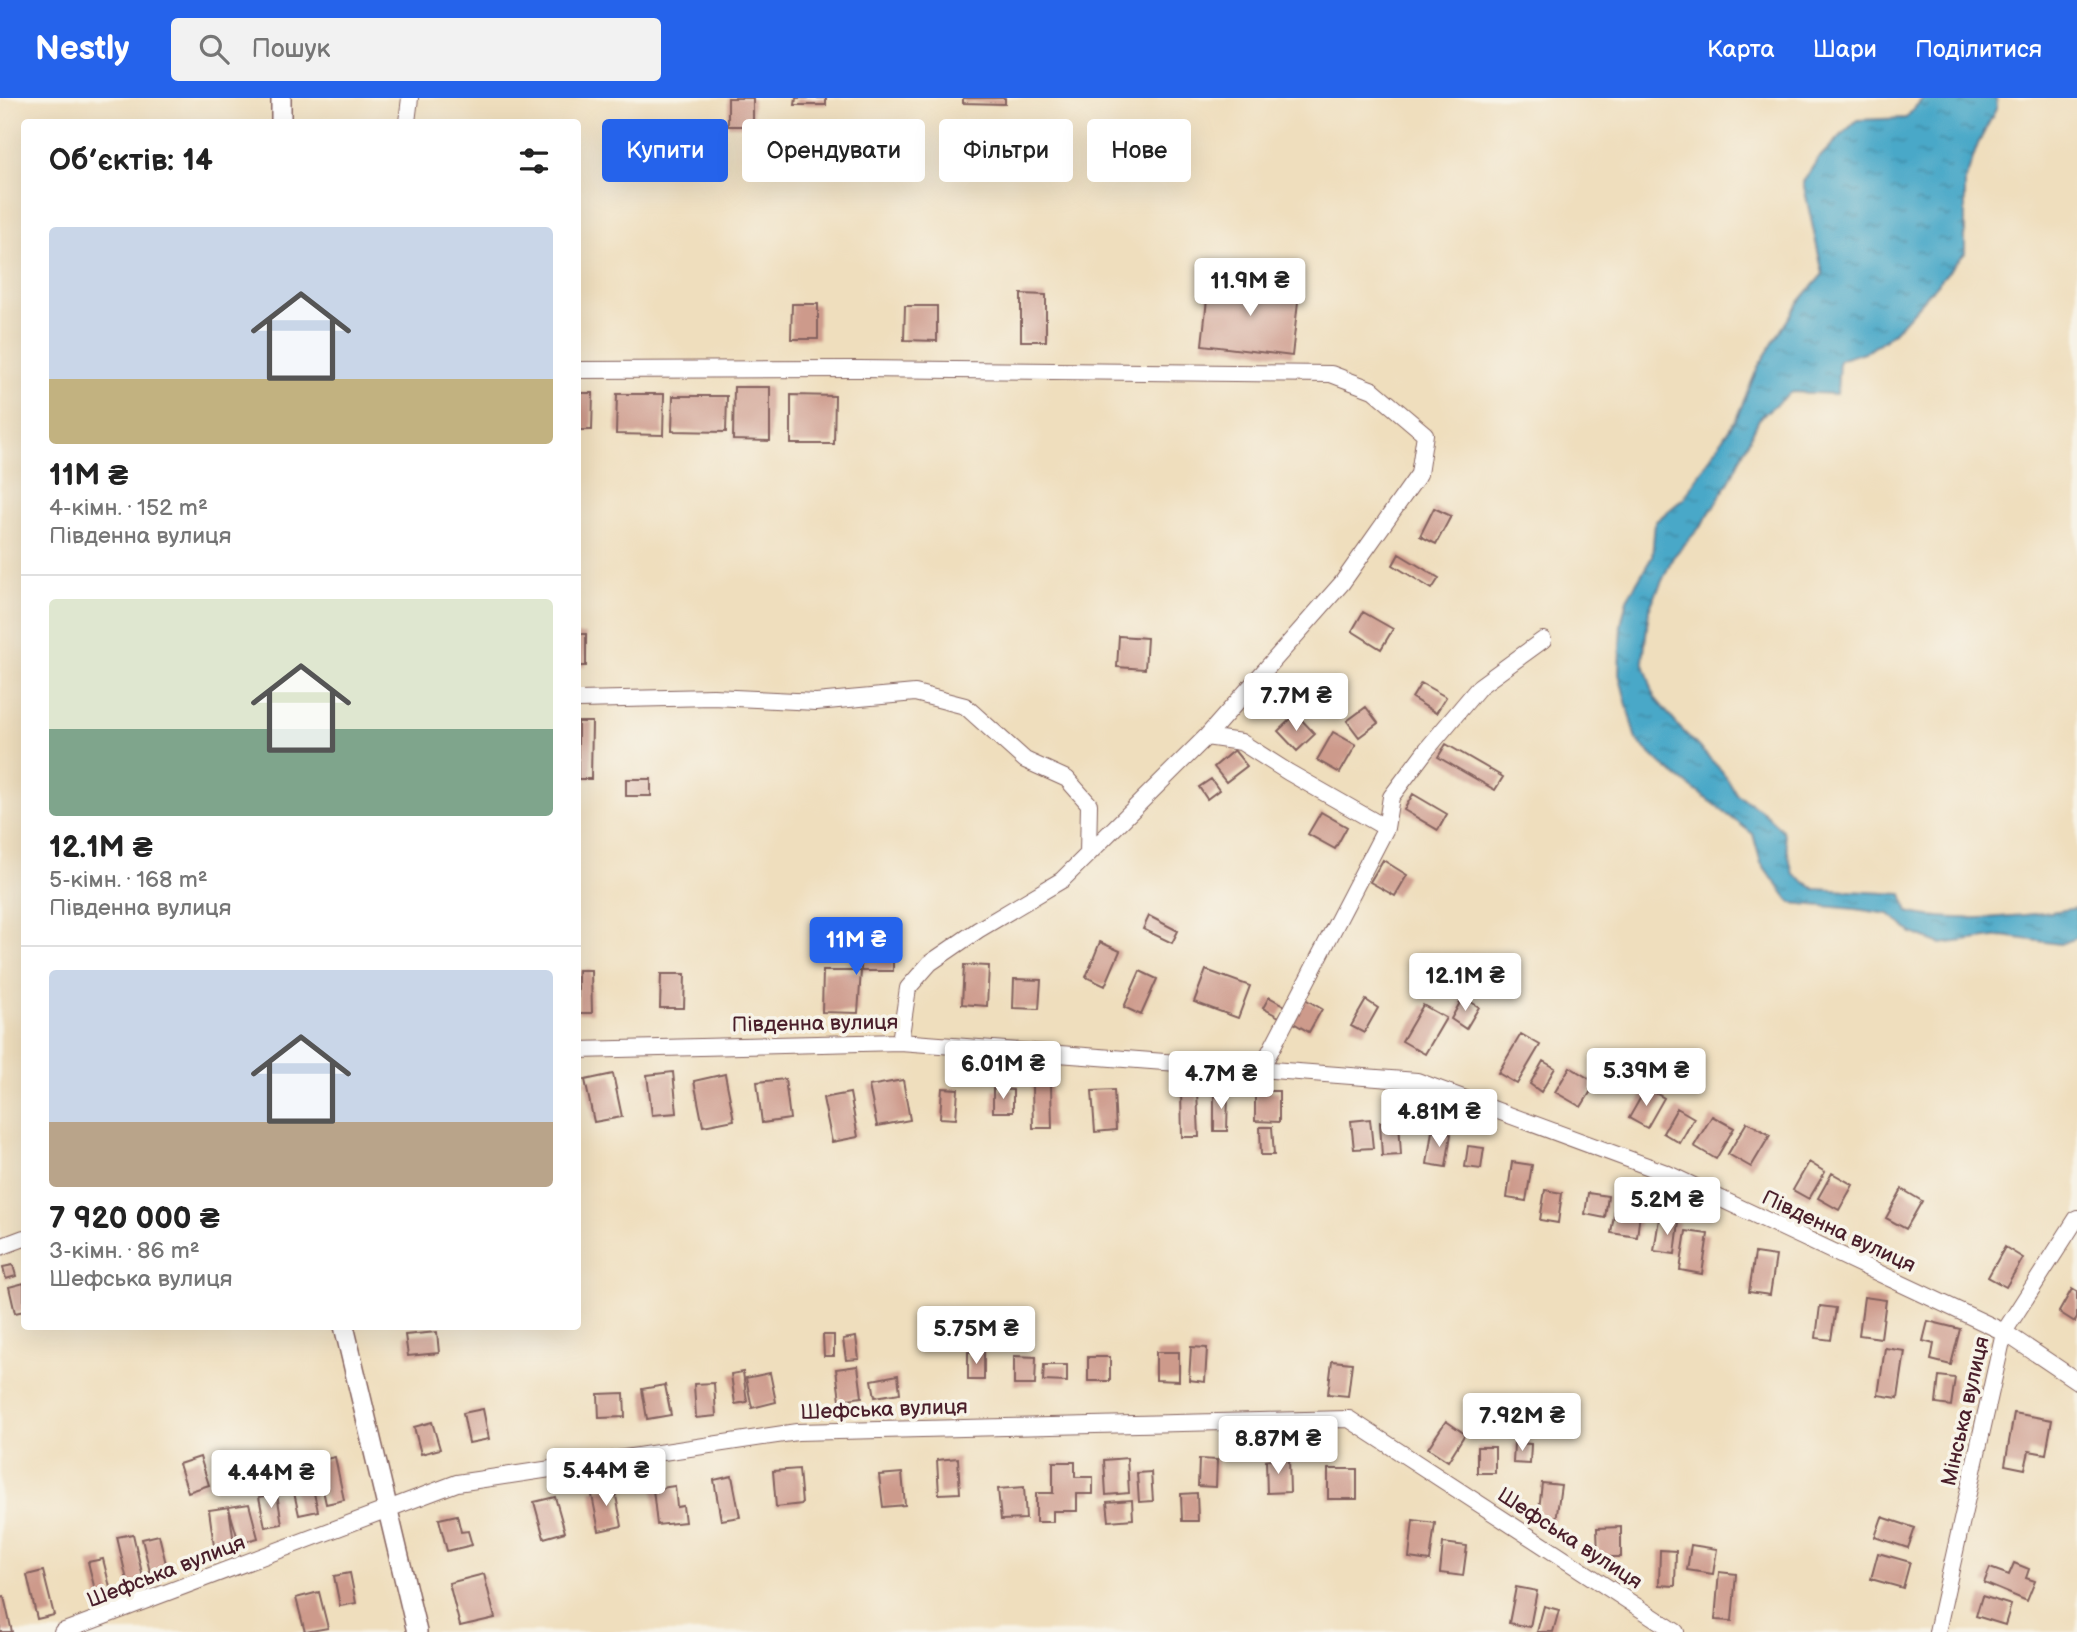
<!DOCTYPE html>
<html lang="uk">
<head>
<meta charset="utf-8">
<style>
	body { margin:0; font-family:"Balsamiq Sans",sans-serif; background:#f2f2f2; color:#222; height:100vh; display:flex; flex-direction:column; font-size:26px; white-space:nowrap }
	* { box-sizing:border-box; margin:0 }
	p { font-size:23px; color:#767676 }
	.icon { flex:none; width:38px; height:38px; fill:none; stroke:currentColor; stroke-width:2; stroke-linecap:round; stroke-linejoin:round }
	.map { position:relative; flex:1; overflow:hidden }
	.drawer { position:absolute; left:21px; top:21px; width:560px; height:1211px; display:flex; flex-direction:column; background:#fff; border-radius:7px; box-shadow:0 7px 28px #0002 }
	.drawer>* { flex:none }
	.top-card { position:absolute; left:602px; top:21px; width:665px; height:63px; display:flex; gap:14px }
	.price { position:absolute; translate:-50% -60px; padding:0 16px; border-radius:7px; background:#fff; color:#222; font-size:23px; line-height:46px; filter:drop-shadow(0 2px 4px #0008) }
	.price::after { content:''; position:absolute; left:50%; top:42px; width:21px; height:16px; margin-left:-10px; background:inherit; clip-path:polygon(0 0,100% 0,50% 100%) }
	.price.active { background:#2563eb; color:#fff }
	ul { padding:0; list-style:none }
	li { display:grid; align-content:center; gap:14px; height:371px; padding:0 28px }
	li+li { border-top:2px solid #e0e0e0 }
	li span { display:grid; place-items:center; height:217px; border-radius:7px; color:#555 }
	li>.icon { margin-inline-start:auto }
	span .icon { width:126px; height:126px; fill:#fffc; stroke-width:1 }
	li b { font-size:30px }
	h2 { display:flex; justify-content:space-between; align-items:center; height:84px; padding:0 28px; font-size:30px }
	.chip { padding:0 24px; border-radius:7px; background:#fff; box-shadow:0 7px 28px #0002; font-size:24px; line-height:63px }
	.chip.active { background:#2563eb; color:#fff }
	header { display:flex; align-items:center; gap:42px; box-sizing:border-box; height:98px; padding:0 35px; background:#2563eb; color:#fff }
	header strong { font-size:33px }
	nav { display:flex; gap:38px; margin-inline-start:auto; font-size:24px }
	.search { width:490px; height:63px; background:#f2f2f2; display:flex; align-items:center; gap:18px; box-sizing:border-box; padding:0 24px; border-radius:7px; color:#767676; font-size:26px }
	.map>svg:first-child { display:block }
</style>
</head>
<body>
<header>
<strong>Nestly</strong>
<div class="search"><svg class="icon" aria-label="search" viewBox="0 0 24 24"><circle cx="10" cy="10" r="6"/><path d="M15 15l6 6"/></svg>Пошук</div>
<nav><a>Карта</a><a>Шари</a><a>Поділитися</a></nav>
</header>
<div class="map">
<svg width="2077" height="1534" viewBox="0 0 2077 1534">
	<defs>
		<pattern id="water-ripples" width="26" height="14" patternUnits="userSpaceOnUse" patternTransform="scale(1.75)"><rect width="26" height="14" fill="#49a8c8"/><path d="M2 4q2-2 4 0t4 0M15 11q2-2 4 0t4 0" fill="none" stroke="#3f88a3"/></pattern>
	</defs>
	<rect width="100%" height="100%" fill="#f7f3e8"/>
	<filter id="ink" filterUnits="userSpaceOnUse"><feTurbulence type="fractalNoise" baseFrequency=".0143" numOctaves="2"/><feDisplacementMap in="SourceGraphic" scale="14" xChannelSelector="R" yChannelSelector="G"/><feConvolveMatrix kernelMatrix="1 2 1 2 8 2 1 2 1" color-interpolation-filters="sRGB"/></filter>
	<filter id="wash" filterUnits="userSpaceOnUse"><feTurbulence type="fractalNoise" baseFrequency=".00686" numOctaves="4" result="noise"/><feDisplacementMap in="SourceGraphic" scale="28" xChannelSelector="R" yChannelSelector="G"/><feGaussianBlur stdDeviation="1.57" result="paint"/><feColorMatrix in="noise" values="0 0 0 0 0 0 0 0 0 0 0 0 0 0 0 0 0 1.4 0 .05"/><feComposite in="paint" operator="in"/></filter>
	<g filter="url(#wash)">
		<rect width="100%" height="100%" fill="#efdebd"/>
		<!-- water -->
		<path fill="url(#water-ripples)" stroke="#4a647a" stroke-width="2" d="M1923 0H1996L1997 9 1978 46 1965 83V155L1894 234 1870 252 1839 262 1837 296 1791 294 1760 319 1730 382 1702 427 1673 459 1649 511 1643 563 1655 600 1679 629 1722 673 1737 697 1760 711 1783 733 1793 776 1815 791 1902 796 1908 814C1953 826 2031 818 2077 810V840L2060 846 2002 838 1941 846 1912 835 1889 816 1855 811 1791 805 1761 765 1753 736 1662 667 1636 642 1619 576 1621 527 1627 501 1652 459 1655 424 1684 400 1700 375 1737 319 1758 269 1798 205 1823 176 1803 84 1818 61 1857 22 1906 20Z"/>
		<g id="blocks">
			<!-- building -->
			<path fill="#cd9a8b" d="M728 0H753V28H728Z
				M796 0H826V7H795Z
				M963 0H1005V6L963 5Z
				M1209 183 1299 194 1292 258 1202 247Z
				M1021 196 1046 197V243H1021Z
				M792 206H818V241H791Z
				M905 208H937V243L904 242Z
				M734 289H770V343L733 342Z
				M578 295H593L592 332H578Z
				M617 296H664L663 337 616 336Z
				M791 297 835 298 834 346H791Z
				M673 298H727L726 334 672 333Z
				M1434 410 1451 418 1436 446 1420 438Z
				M1399 456 1439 480 1432 491 1393 467Z
				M1363 514 1393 531 1381 551 1352 533Z
				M578 536H586V568H578Z
				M1119 538 1147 540 1145 571 1117 569Z
				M1421 585 1446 599 1436 615 1412 600Z
				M1366 609 1378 625 1359 639 1347 623Z
				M1296 616 1315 636 1297 653 1278 633Z
				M578 624H592L591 681H578Z
				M1333 634 1356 647 1340 675 1317 662Z
				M1446 646 1503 679 1495 692 1438 659Z
				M1234 652 1247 668 1226 684 1214 669Z
				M626 681H651V698H626Z
				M1211 681 1219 692 1207 701 1199 689Z
				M1413 696 1447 716 1438 732 1404 712Z
				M1321 714 1347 729 1335 751 1308 736Z
				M1383 762 1407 777 1395 798 1370 784Z
				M1149 818 1178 833 1172 845 1143 831Z
				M861 840 893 841V873H861L858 915 822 914 823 873H861Z
				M1100 844 1120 853 1105 888 1086 879Z
				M1471 866 1484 874 1472 896 1458 888Z
				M964 867 989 868 987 908 962 906Z
				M578 872H591L592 915H578Z
				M1206 872 1250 888 1238 920 1194 904Z
				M1140 873 1157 881 1141 917 1124 909Z
				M661 876H685L684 910H660Z
				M1014 881 1041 882 1039 911 1013 910Z
				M1269 899 1285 908 1279 919 1263 910Z
				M1463 899 1479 909 1466 931 1451 921Z
				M1305 901 1322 911 1309 934 1292 924Z
				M1366 902 1378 910 1364 935 1351 928Z
				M1423 907 1446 920 1425 956 1402 943Z
				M1521 936 1540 947 1517 986 1498 975Z
				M1543 963 1555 970 1541 994 1530 986Z
				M1570 969 1596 985 1581 1009 1555 994Z
				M673 974 677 1015 652 1017 647 977Z
				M613 976 622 1019 594 1024 585 982Z
				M725 976 734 1022 703 1028 694 983Z
				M785 981 790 1021 762 1025 757 984Z
				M903 982 910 1022 877 1028 869 988Z
				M1032 987H1051L1052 1030H1033Z
				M942 990 958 991 956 1021 940 1020Z
				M1646 990 1664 1000 1647 1030 1629 1020Z
				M993 991 1013 992V1014H993Z
				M1114 992 1116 1032 1095 1034 1092 993Z
				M1181 993H1197L1199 1039H1182Z
				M1255 993H1279V1024L1255 1023Z
				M1214 994H1228L1227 1033H1214Z
				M850 995 858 1039 832 1044 823 1000Z
				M1677 1010 1694 1020 1680 1045 1663 1035Z
				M1712 1018 1734 1030 1716 1061 1694 1048Z
				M1370 1021 1373 1050 1354 1051 1351 1023Z
				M1399 1023 1401 1057 1382 1058 1380 1024Z
				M1747 1024 1770 1037 1751 1069 1728 1056Z
				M1260 1029H1272L1274 1057H1261Z
				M1432 1033 1451 1036 1446 1069 1427 1066Z
				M1468 1048 1484 1050 1481 1071 1465 1069Z
				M1512 1064 1532 1067 1526 1103 1507 1100Z
				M1809 1064 1825 1074 1809 1101 1793 1092Z
				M1832 1075 1853 1087 1839 1112 1818 1100Z
				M1902 1091 1922 1103 1906 1131 1886 1120Z
				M1545 1092 1562 1095 1558 1125 1540 1122Z
				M1588 1095 1608 1098 1605 1120 1585 1116Z
				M1615 1111 1640 1115 1637 1139 1611 1135Z
				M1659 1121 1679 1124 1675 1156 1654 1153Z
				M1686 1133 1708 1136 1702 1176 1680 1172Z
				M2005 1149 2023 1160 2006 1189 1988 1179Z
				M1755 1155 1776 1158 1770 1197 1749 1194Z
				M13 1167 16 1178 6 1181 3 1169Z
				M24 1185V1213L15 1215 9 1189Z
				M2072 1191 2077 1194V1220L2075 1224 2059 1214Z
				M1864 1199 1886 1202 1881 1240 1859 1237Z
				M1820 1208 1836 1210 1831 1242 1816 1240Z
				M1928 1223 1960 1231 1951 1267 1931 1262 1934 1246 1923 1243Z
				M437 1234 439 1255 408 1258 405 1237Z
				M823 1237H834V1258H824Z
				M856 1239 859 1261 846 1262 843 1241Z
				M1191 1249 1207 1250 1205 1284 1189 1282Z
				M1885 1250 1905 1253 1898 1300 1878 1297Z
				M984 1253V1282H968V1254Z
				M1156 1254H1179V1283L1156 1282Z
				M1014 1258 1036 1259 1035 1287H1014Z
				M1088 1259H1110V1283H1088Z
				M1332 1263 1352 1265 1348 1298 1328 1296Z
				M1044 1267H1067V1284L1043 1283Z
				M858 1268 862 1299 840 1302 836 1271Z
				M743 1274 747 1304 735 1306 731 1276Z
				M770 1275 776 1304 752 1310 746 1280Z
				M898 1277 900 1295 875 1299 872 1282Z
				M1939 1278 1955 1280 1951 1308 1936 1306Z
				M714 1285 716 1318 696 1320 694 1286Z
				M665 1287 671 1317 647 1321 642 1291Z
				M624 1295 625 1319 599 1320 598 1296Z
				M483 1311 489 1341 469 1345 463 1315Z
				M2014 1315 2052 1322 2046 1356 2029 1353 2025 1371 2005 1367Z
				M1446 1323 1465 1336 1448 1363 1428 1350Z
				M432 1324 440 1351 421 1356 414 1329Z
				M1514 1345 1531 1346 1530 1366 1513 1365Z
				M1477 1349H1495V1375H1477Z
				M200 1359 209 1387 188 1394 179 1366Z
				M335 1359 344 1402 326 1406 317 1363Z
				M958 1360 960 1395 939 1396 937 1362Z
				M1127 1360 1129 1395 1106 1397 1104 1362Z
				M1199 1361 1217 1362 1216 1389 1198 1388Z
				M1289 1361 1290 1394 1267 1395 1266 1362Z
				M1053 1364H1075V1379H1093V1396H1077V1413H1053V1424H1036V1395H1053Z
				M799 1371 802 1406 776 1409 773 1373Z
				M1328 1371H1357V1401H1328Z
				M1151 1374 1153 1403 1139 1404 1137 1375Z
				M902 1375 905 1407 883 1409 879 1377Z
				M732 1378 740 1419 721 1422 714 1382Z
				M1542 1385 1561 1387 1556 1423 1538 1421Z
				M312 1386 318 1413 299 1417 293 1390Z
				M614 1388 622 1428 599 1433 591 1392Z
				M675 1388 677 1409 683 1408 685 1424 657 1427 653 1391Z
				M1024 1389 1026 1421 1001 1422 998 1391Z
				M1197 1395 1198 1423H1182L1181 1396Z
				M277 1396 282 1426 265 1429 259 1399Z
				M555 1399 565 1434 544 1440 534 1404Z
				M1132 1402 1133 1421 1109 1423 1107 1404Z
				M249 1406 258 1440 239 1445 229 1410 234 1445 214 1448 209 1412Z
				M457 1417 461 1434 468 1433 472 1447 447 1453 439 1421Z
				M1882 1419 1915 1430 1908 1450 1875 1439Z
				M1413 1422 1435 1425 1430 1463 1409 1460Z
				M1621 1429V1459H1598L1597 1430Z
				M133 1436 145 1488 129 1491 117 1439Z
				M159 1437 168 1474 151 1478 142 1441Z
				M1443 1445 1467 1448 1463 1478 1440 1475Z
				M1691 1447 1717 1451 1713 1476 1687 1472Z
				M1660 1452 1676 1453 1675 1488 1659 1487Z
				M1878 1455 1910 1464 1903 1490 1871 1481Z
				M103 1461 112 1497 97 1500 88 1464Z
				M2014 1465 2029 1471 2026 1480 2035 1483 2027 1503 1984 1485 1990 1470 2009 1477Z
				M43 1473 54 1517 37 1521 27 1477Z
				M1719 1474 1736 1476 1732 1523 1715 1522Z
				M350 1475 356 1505 340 1508 334 1478Z
				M484 1476 495 1520 460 1528 449 1485Z
				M1516 1489 1537 1493 1530 1529 1509 1525Z
				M319 1494 328 1530 305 1534 296 1500Z
				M1982 1498 2011 1507 2005 1527 1976 1518Z
				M4 1499 12 1534H0V1500Z
				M1544 1508 1559 1512 1553 1534H1537Z"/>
		</g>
	</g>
	<g filter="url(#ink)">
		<use href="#blocks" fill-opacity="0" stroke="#84625e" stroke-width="2"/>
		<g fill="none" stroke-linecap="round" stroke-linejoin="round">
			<!-- minor casing -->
			<g stroke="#84625e" stroke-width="18">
				<path id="minor" d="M407 24 410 0
					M578 272 859 271 1331 276 1373 292 1425 336 1419 376 1342 485 1206 639 1062 782 978 832 930 865 908 890 900 944
					M578 602 713 599 816 604 915 595 965 608 1025 662 1067 681 1089 706 1088 756
					M1206 639 1241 644 1288 674 1386 730 1261 971
					M1386 730 1391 699 1427 651 1480 588 1543 542
					M578 952 900 944 1417 983 1666 1075 2004 1234 2077 1283
					M0 1149 24 1140
					M62 1534 457 1385 797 1334 1349 1321 1676 1534
					M1937 1534 2004 1234 2077 1120"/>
			</g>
			<!-- tertiary casing -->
			<g stroke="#84625e" stroke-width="22">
				<path id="tertiary" d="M281 24V0
					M344 1228 417 1534"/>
			</g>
			<!-- minor -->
			<use href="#minor" stroke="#fff" stroke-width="16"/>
			<!-- tertiary -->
			<use href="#tertiary" stroke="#fff" stroke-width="19"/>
		</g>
	</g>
	<g text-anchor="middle" stroke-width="7" stroke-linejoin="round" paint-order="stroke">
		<!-- street labels -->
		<g font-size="21" fill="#4a1f2b" stroke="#f7f3e8">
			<text transform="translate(815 925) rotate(-1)" y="7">Південна вулиця</text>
			<text transform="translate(1839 1133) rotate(25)" y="7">Південна вулиця</text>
			<text transform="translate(884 1311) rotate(-2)" y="7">Шефська вулиця</text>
			<text transform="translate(1965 1313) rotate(-77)" y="7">Мінська вулиця</text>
			<text transform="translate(1570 1440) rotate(33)" y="7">Шефська вулиця</text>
			<text transform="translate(166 1473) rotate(-21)" y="7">Шефська вулиця</text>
		</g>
	</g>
</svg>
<b class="price" style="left:1250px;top:220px">11.9M ₴</b>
<b class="price" style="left:1296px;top:635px">7.7M ₴</b>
<b class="price active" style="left:856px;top:879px">11M ₴</b>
<b class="price" style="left:1465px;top:915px">12.1M ₴</b>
<b class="price" style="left:1003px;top:1003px">6.01M ₴</b>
<b class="price" style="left:1646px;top:1010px">5.39M ₴</b>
<b class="price" style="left:1221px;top:1013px">4.7M ₴</b>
<b class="price" style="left:1439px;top:1051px">4.81M ₴</b>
<b class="price" style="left:1667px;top:1139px">5.2M ₴</b>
<b class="price" style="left:976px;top:1268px">5.75M ₴</b>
<b class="price" style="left:1522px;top:1355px">7.92M ₴</b>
<b class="price" style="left:1278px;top:1378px">8.87M ₴</b>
<b class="price" style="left:606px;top:1410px">5.44M ₴</b>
<b class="price" style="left:271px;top:1412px">4.44M ₴</b>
<div class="top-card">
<a class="chip active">Купити</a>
<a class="chip">Орендувати</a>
<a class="chip">Фільтри</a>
<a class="chip">Нове</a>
</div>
<section class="drawer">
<h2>Об’єктів: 14<svg class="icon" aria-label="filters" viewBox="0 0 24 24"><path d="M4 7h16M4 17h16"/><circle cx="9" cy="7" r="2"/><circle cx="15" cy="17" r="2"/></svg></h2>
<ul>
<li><span style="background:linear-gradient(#c9d6e8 70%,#c2b280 0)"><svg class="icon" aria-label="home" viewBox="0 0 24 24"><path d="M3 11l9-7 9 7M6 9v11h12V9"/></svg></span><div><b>11M ₴</b><p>4-кімн. · 152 m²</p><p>Південна вулиця</p></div></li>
<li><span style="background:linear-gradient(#dfe7d0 60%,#7fa58c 0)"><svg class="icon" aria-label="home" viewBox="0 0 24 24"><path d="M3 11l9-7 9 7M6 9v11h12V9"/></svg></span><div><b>12.1M ₴</b><p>5-кімн. · 168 m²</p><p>Південна вулиця</p></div></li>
<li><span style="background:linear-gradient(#c9d6e8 70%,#b9a48a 0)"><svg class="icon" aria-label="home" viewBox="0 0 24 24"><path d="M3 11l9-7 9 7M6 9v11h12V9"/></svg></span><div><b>7 920 000 ₴</b><p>3-кімн. · 86 m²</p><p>Шефська вулиця</p></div></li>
</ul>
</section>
</div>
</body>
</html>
